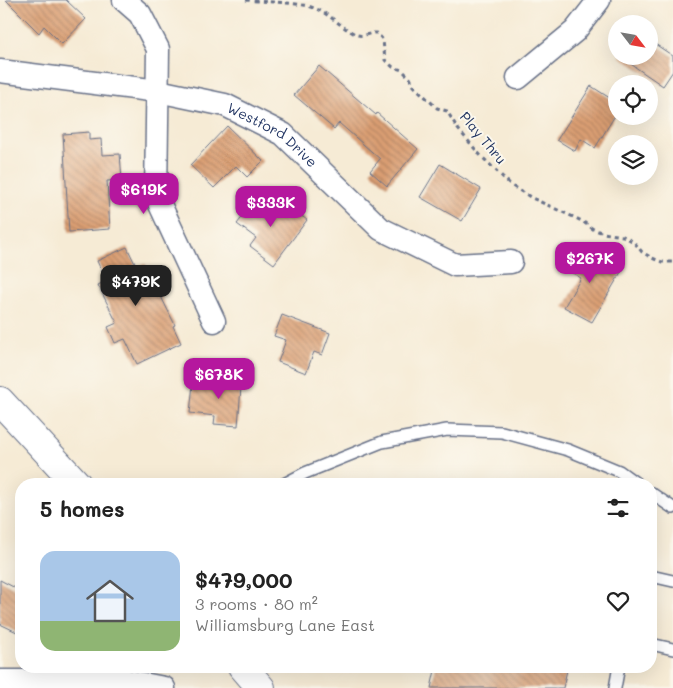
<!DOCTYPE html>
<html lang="en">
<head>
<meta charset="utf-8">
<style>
	body { margin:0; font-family:Mali,sans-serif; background:#f2f2f2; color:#222; height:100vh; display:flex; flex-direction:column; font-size:19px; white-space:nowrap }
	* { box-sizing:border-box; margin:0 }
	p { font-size:16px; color:#767676 }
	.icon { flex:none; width:28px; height:28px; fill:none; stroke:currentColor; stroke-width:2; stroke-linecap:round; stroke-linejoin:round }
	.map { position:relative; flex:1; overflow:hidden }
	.details { position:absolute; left:15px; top:478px; width:642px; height:195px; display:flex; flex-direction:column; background:#fff; border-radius:20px; box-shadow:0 5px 20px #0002 }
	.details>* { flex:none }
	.needle { width:32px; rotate:121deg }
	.tools { position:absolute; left:608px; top:15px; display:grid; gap:10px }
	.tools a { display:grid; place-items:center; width:50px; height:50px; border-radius:50%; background:#fff; box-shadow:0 5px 20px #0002; font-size:25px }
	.price { position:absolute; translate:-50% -42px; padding:0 11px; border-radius:10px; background:#b5179e; color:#fff; font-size:16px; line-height:32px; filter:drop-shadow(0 1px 2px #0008) }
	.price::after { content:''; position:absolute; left:50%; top:30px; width:15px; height:11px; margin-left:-8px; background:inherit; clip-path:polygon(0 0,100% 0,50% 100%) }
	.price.active { background:#222; color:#fff }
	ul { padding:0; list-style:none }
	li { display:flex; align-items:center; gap:15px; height:125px; padding:0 25px }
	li+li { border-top:1px solid #e0e0e0 }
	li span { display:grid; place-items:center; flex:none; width:140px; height:100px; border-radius:15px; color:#555 }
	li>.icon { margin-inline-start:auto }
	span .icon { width:60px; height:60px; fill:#fffc; stroke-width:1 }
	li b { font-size:21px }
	h2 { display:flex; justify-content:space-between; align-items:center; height:60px; padding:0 25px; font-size:21px }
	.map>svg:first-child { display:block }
</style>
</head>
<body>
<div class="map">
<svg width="673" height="688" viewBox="0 0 673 688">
	<defs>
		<pattern id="building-back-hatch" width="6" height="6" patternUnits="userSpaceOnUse" patternTransform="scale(1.25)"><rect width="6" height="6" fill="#da9e72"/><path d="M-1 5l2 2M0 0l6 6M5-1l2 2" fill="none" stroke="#b08161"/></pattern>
	</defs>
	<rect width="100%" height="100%" fill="#fbf7ec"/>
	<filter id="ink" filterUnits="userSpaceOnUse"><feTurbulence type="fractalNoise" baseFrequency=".02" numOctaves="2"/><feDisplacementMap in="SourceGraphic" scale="10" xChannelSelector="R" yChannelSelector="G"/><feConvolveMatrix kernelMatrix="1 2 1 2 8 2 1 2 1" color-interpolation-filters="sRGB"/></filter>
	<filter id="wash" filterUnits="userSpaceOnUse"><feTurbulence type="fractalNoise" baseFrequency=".0096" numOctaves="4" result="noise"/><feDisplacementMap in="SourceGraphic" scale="20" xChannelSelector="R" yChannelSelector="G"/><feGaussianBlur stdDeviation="1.12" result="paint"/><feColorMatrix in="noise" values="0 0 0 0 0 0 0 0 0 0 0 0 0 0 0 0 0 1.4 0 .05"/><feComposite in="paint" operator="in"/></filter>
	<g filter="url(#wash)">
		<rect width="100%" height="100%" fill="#f6ebd5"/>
		<g id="blocks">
			<!-- building -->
			<path fill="url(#building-back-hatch)" d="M6 0H66L86 19 62 44 44 26 39 33Z
				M649 40 673 56V71L663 86 619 56H649Z
				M319 66 376 115 377 113 418 149 387 186 370 171 380 159 339 123 334 129 294 95Z
				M591 86 616 102V114L595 148 581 139 575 151 557 140Z
				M227 126 263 161 247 177 236 166 214 188 190 165Z
				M89 132V140L101 139 102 155 120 154 122 180 107 181 110 229 69 232 63 134Z
				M440 164 481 189 462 221 420 197Z
				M257 198 277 213 284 203 307 220 274 264 250 246 256 238 237 224Z
				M127 247 137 268 145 264 175 325 173 326 181 343 137 364 125 339 115 343 108 327 117 323 98 285 106 281 97 261Z
				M578 248 621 272 592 322 564 307 581 278 566 269Z
				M282 315 330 333 322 355 314 352 306 373 278 362 286 340 274 336Z
				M219 372 242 374 238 426 214 424 215 416 190 413 193 384 218 387Z
				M0 580 21 591V634L0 624Z
				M436 666H548L567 670 563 688H431Z"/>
		</g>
	</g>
	<g filter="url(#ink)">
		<use href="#blocks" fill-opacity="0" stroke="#687188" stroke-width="1"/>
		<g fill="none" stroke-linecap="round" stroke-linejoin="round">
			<!-- lane casing -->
			<g stroke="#687188" stroke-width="14">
				<path id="lane" d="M284 484 305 473 382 442 447 430 502 432 568 450 619 471 637 484
					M651 493 673 508
					M651 576 673 581
					M651 644 673 649
					M615 688 619 666"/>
			</g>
			<!-- street casing -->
			<g stroke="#687188" stroke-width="25">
				<g id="street">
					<path d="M124 0 140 14 158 49 156 196 214 321"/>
					<path id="s1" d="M0 71 158 91 225 105 283 134 381 229 455 265 511 262"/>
					<path d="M518 78 575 31 599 0"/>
					<path d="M0 681H64L107 677 164 688"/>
				</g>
			</g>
			<!-- secondary casing -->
			<g stroke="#687188" stroke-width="30">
				<path id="secondary" d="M0 401 77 484
					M242 666 261 688"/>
			</g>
			<!-- path -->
			<path stroke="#687188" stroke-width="3" stroke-dasharray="4 4" stroke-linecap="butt" d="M246 0C264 2 290 2 308 6 327 11 338 25 355 34 363 38 370 32 377 33L383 40 385 60 393 67 402 70 410 78 414 86 437 108 447 111 458 129 481 156 512 186 532 198 582 221 593 229 603 233 623 236 634 242 642 252 652 258 662 262H673"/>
			<!-- lane -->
			<use href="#lane" stroke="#fff" stroke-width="11"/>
			<!-- street -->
			<use href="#street" stroke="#fff" stroke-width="22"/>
			<!-- secondary -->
			<use href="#secondary" stroke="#fff" stroke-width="28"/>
		</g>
	</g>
	<g text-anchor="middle" stroke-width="4" stroke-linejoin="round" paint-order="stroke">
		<!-- street labels -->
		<g font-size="14" fill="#1b2f5e" stroke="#fbf7ec">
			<text dy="5" stroke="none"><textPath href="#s1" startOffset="284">Westford Drive</textPath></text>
			<text transform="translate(483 138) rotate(50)" y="5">Play Thru</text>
		</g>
	</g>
</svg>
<div class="tools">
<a><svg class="needle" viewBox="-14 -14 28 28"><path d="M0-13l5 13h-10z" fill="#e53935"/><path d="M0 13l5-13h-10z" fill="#767676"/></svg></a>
<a><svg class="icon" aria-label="locate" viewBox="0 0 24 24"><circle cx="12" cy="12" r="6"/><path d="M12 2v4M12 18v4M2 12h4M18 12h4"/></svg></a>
<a><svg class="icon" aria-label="layers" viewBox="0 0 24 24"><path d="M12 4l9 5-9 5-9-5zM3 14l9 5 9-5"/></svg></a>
</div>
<b class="price" style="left:144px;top:215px">$619K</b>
<b class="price" style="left:271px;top:228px">$333K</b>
<b class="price" style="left:590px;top:284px">$267K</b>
<b class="price active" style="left:136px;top:307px">$479K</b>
<b class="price" style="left:219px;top:400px">$678K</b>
<section class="details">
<h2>5 homes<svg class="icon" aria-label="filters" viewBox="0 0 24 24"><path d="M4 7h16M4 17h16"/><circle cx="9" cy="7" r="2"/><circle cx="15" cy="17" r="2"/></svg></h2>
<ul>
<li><span style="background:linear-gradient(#a9c7e8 70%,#8fb573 0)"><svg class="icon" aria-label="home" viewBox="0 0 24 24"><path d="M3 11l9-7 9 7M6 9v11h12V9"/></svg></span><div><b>$479,000</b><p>3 rooms · 80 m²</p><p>Williamsburg Lane East</p></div><svg class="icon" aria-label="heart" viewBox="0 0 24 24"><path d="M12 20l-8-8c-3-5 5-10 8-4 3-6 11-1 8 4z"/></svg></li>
</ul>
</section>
</div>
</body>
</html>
